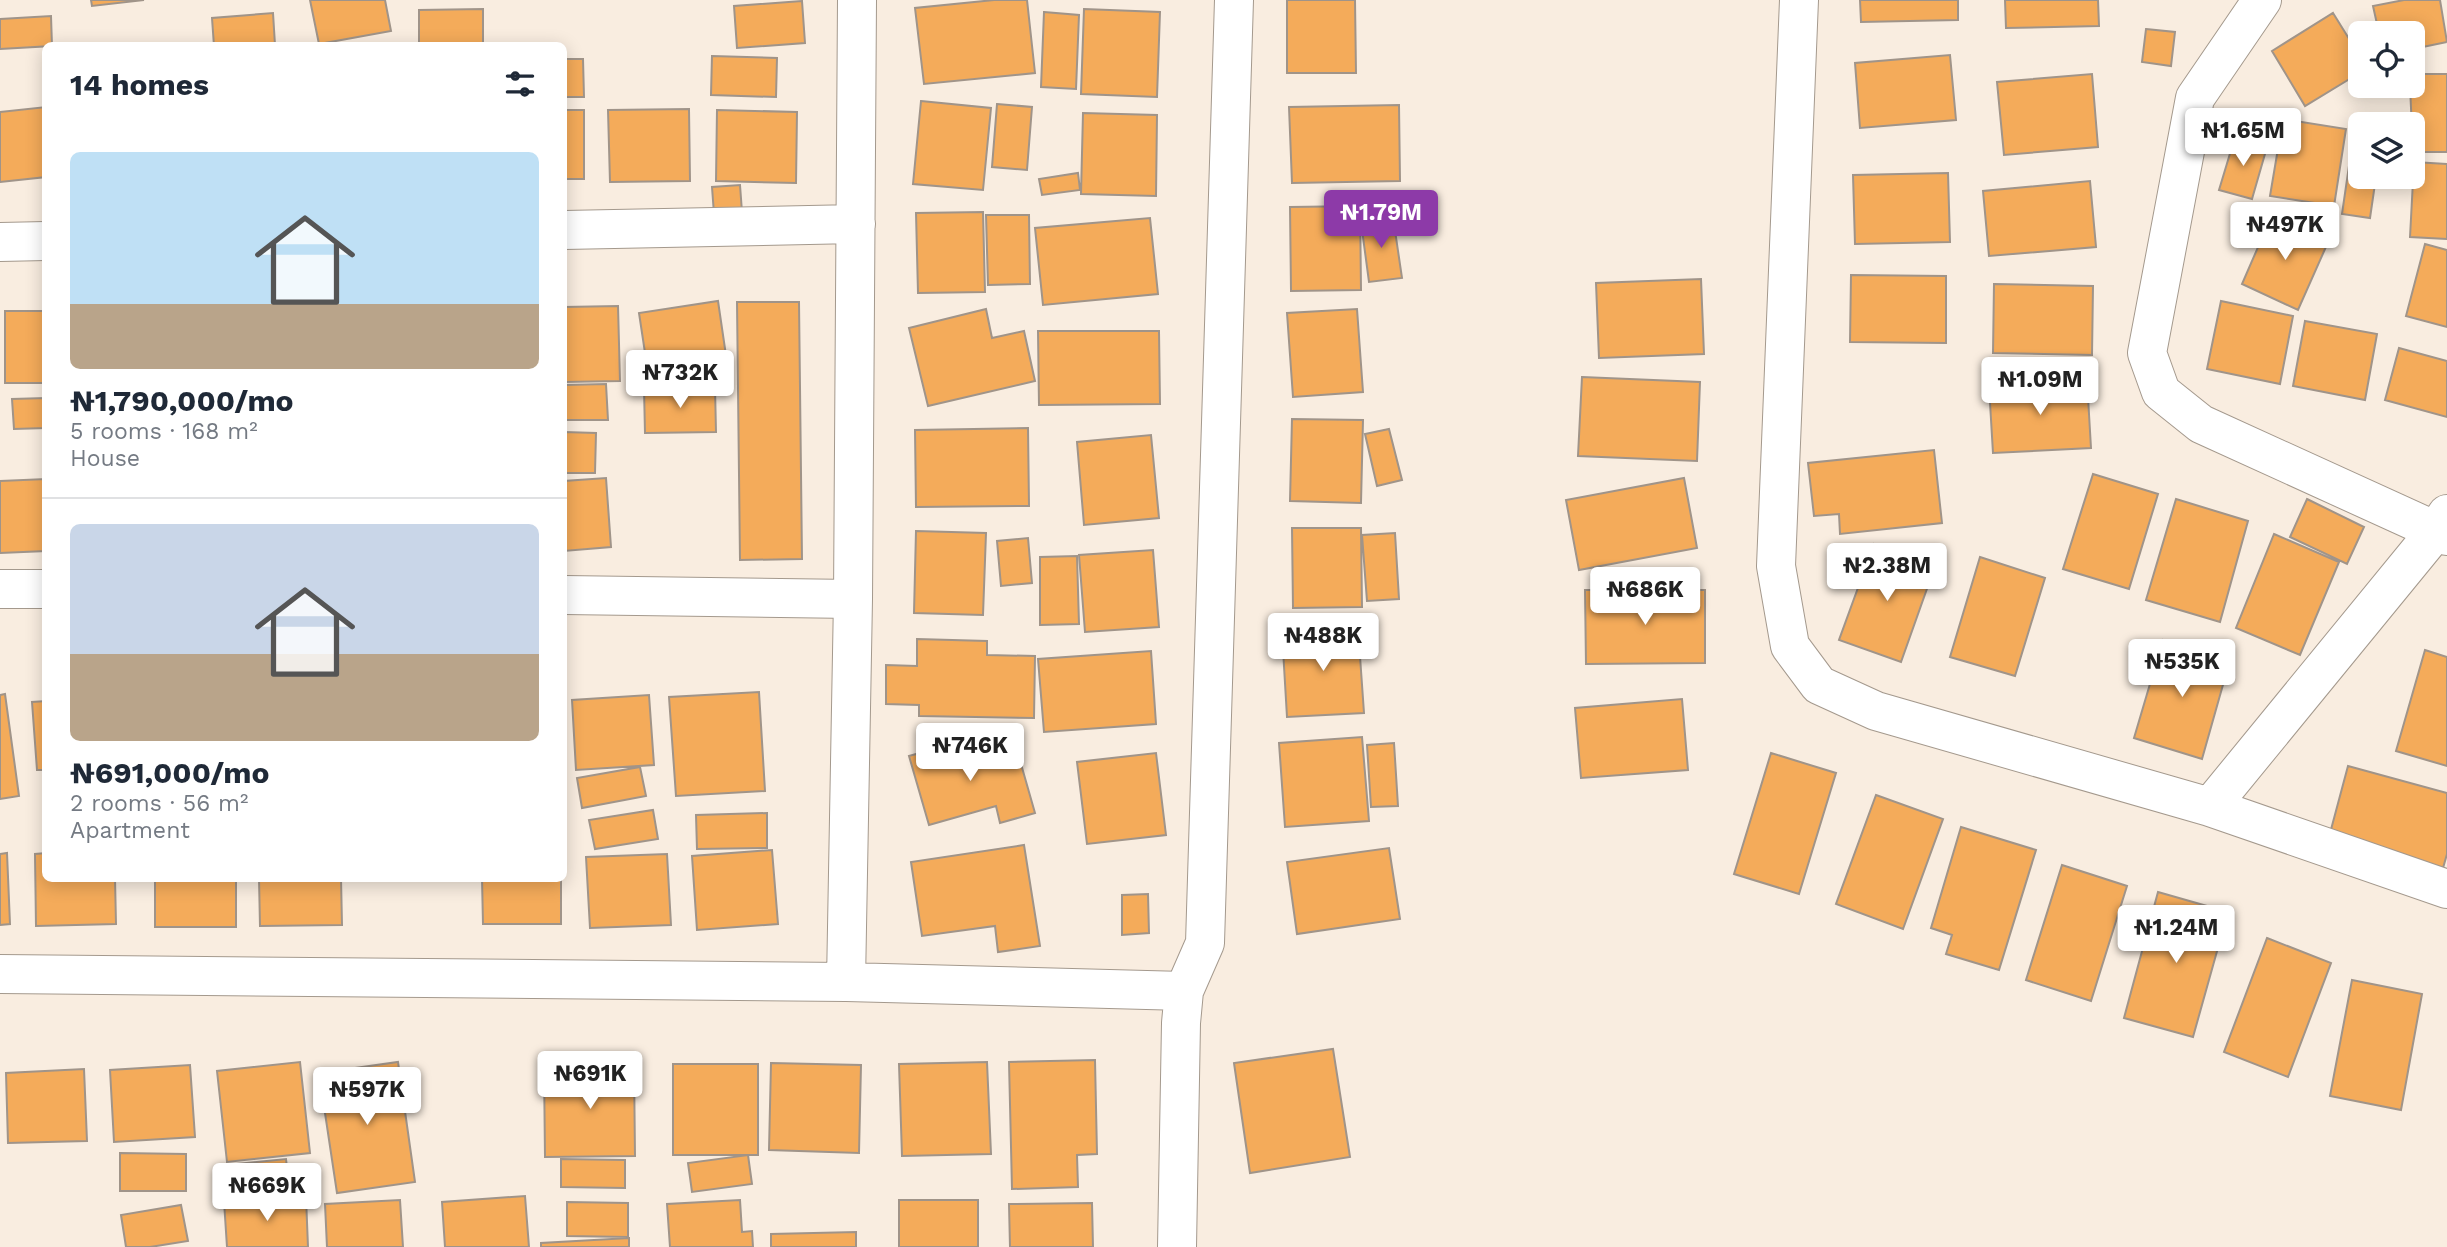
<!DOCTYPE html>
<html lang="en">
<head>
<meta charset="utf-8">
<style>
	body { margin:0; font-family:"Work Sans",sans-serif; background:#f6f6f7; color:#1f2937; height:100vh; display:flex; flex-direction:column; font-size:26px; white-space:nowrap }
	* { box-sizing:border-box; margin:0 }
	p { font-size:23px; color:#747a83 }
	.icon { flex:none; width:38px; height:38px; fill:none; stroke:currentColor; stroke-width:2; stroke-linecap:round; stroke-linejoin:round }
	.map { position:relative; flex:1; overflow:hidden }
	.side { position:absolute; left:42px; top:42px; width:525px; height:840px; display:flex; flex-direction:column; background:#fff; border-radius:10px; box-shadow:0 4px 18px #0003 }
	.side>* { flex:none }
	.fabs { position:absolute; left:2348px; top:21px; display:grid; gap:14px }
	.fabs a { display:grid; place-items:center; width:77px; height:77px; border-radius:10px; background:#fff; box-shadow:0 4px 18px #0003; font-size:35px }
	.price { position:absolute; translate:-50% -60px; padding:0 16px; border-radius:7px; background:#fff; color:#222; font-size:23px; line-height:46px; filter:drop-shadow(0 2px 4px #0008) }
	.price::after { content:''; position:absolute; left:50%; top:42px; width:21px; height:16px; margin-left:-10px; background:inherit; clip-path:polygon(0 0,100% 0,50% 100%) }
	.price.on { background:#8d3aa8; color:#fff }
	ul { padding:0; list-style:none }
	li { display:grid; align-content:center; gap:14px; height:371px; padding:0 28px }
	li+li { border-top:2px solid #e0e1e3 }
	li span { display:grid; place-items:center; height:217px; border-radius:10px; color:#555 }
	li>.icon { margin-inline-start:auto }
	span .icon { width:126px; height:126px; fill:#fffc; stroke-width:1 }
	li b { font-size:30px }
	h2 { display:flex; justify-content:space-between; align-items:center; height:84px; padding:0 28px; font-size:30px }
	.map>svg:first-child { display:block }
</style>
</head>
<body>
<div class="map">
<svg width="2447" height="1247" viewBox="0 0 2447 1247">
	<rect width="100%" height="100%" fill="#f9ede0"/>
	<!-- building -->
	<path fill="#f4ab5a" stroke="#a09489" stroke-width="2" d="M91 0H144L92 6Z
		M310 0H385L391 31 319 44Z
		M994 0H1027L1035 73 924 84 915 8Z
		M1287 0H1355L1356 73H1287Z
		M1860 0H1958V20L1861 22Z
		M2005 0H2098L2099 26 2006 28Z
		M2404 0H2440L2447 42 2413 49V33H2379L2373 6Z
		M802 1 805 43 737 48 734 6Z
		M483 9V45H419V10Z
		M1084 9 1160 12 1157 97 1081 94Z
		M1044 12 1079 15 1076 89 1041 87Z
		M273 13 275 45 214 46 212 18Z
		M2333 13 2361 58V72L2305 106 2272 51Z
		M51 16 52 46 0 49V19Z
		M2146 29 2175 32 2171 66 2142 62Z
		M1950 55 1956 120 1860 128 1855 63Z
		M712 56 777 58 776 97 711 95Z
		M564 59H583L584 97H564Z
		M2092 74 2098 147 2004 155 1997 82Z
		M2413 74H2447V152H2413L2410 86H2413Z
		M921 101 991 108 983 190 913 184Z
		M997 104 1032 107 1027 170 992 167Z
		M1399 105 1400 181 1292 183 1289 107Z
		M46 107V177L0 182V112Z
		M689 109 690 181 610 182 608 110Z
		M564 110H584V179H564Z
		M717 110 797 112 796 183 716 181Z
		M1083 113 1157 115 1156 196 1081 194Z
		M2283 119 2346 129 2334 206 2270 196Z
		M2235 137 2267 147 2252 199 2219 190Z
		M2351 152 2361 153V177H2376L2370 218 2342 214Z
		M2414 162 2447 164V239L2410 237Z
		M1078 173 1080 190 1042 195 1039 179Z
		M1948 173 1950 242 1855 244 1853 175Z
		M2090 181 2096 247 1989 256 1983 191Z
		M740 185 742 212 714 214 712 187Z
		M1360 206 1361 290 1291 291 1290 207Z
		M983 212 985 292 918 293 916 213Z
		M986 215H1029L1030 284 988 285Z
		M2272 215 2329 240 2298 310 2242 284Z
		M1393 217 1402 278 1369 282 1361 222Z
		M1150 218 1158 294 1043 305 1035 228Z
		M2425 244 2447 250V327L2406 316Z
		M1851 275 1946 276V343L1850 342Z
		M1701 279 1704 354 1599 358 1596 283Z
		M1994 284 2093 286 2092 355 1993 353Z
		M718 301 729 376 650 386 639 313Z
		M2221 301 2293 316 2280 384 2207 369Z
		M737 302H799L802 559 740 560Z
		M618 306 620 381 564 382V307Z
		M986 309 992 338 1024 331 1035 381 928 406 909 328Z
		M1357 309 1363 392 1293 397 1287 313Z
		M5 311H46V383H5Z
		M2305 321 2377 334 2365 400 2293 386Z
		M1038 331H1159L1160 404 1039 405Z
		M2399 348 2447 361V417L2385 400Z
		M1582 377 1700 382 1697 461 1578 456Z
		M2087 380 2091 448 1993 453 1989 386Z
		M606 384 608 420H564V385Z
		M715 387 716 432 645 433 644 388Z
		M46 398V428L14 429 12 399Z
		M1292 419 1363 420 1361 503 1290 501Z
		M1028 428 1029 506 916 507 915 430Z
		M1389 429 1402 480 1377 486 1365 434Z
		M564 432 596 433 595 473H564Z
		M1151 435 1159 518 1084 525 1077 442Z
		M1934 450 1942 523 1840 534 1839 514 1814 516 1808 463Z
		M2093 474 2158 494 2129 589 2063 569Z
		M606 478 611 547 564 551V481Z
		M1684 478 1697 548 1579 570 1566 500Z
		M46 479V551L0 553V481Z
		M2176 499 2248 521 2220 622 2146 600Z
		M2307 499 2364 527 2347 564 2290 537Z
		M1292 528H1361L1362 607 1293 608Z
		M916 531 986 533 983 615 914 613Z
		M1395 533 1399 599 1367 601 1362 535Z
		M2274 534 2339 562 2300 655 2236 628Z
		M1028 538 1032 583 1001 586 997 541Z
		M1874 544 1935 566 1901 662 1839 640Z
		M1153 550 1159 627 1085 632 1079 555Z
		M1077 556 1079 624 1040 625V557Z
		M1980 557 2045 578 2015 676 1950 657Z
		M1585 590H1705V663L1586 664Z
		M1358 628 1364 713 1287 717 1282 632Z
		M917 639 987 641V655L1035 656 1034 718 919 716V705L886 704V665L917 666Z
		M2163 640 2230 660 2202 759 2134 738Z
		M2425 650 2447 657V766L2396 751Z
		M1151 651 1156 724 1044 732 1038 659Z
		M759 692 765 791 676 796 669 697Z
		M5 694 19 796 0 799V695Z
		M649 695 654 765 576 770 572 700Z
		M1682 699 1688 770 1581 778 1575 708Z
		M46 701V770H37L32 702Z
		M981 736 989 766 1019 757 1035 813 1000 823 996 806 929 825 909 756Z
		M1362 737 1369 821 1285 827 1279 743Z
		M1394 743 1398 806 1371 807 1367 745Z
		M1156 753 1166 835 1087 844 1077 762Z
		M1771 753 1836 773 1799 894 1734 874Z
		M2348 766 2447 793V854L2443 868 2329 837Z
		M640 767 646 796 582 808 577 778Z
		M1876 795 1943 819 1903 929 1836 904Z
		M653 810 658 839 595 849 589 820Z
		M767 813V848L697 849 696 815Z
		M1961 827 2036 850 1999 970 1946 954 1952 935 1931 928Z
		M1024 845 1040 946 998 952 995 926 922 936 911 862Z
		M1389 848 1400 919 1297 934 1287 862Z
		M772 850 778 924 697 930 692 856Z
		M7 853 10 924 0 925V854Z
		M46 853V878H115L116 924 36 926 35 854Z
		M667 854 671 925 590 928 586 857Z
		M2062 865 2127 886 2091 1001 2026 980Z
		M155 878H236V927H155Z
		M259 878H341L342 925 260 926Z
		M482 878H561V924H483Z
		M2158 892 2228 912 2193 1037 2124 1018Z
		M1148 894 1149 933 1122 935V895Z
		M2267 938 2331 963 2288 1077 2224 1052Z
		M2352 980 2422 994 2401 1110 2330 1096Z
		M1333 1049 1350 1157 1250 1173 1234 1063Z
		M1095 1060 1097 1154 1077 1155 1078 1187 1012 1189 1009 1062Z
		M300 1062 310 1153 227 1162 217 1071Z
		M398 1062 415 1182 337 1193 319 1073Z
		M987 1062 991 1154 902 1156 899 1064Z
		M771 1063 861 1065 859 1153 769 1150Z
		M673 1064H758V1155H673Z
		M190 1065 195 1137 114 1142 110 1070Z
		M634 1065 635 1156 545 1157 544 1066Z
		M84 1069 87 1141 8 1143 6 1073Z
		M120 1153 186 1154V1191H120Z
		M748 1155 752 1184 692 1192 688 1163Z
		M286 1159 290 1193 232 1198 228 1165Z
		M561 1159 625 1160V1188L561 1187Z
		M525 1196 529 1247H445L442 1202Z
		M306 1197 308 1247H227L224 1201Z
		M400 1200 403 1247H327L325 1204Z
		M740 1200 742 1232 752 1231 753 1247H670L667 1204Z
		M899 1200H978V1247H899Z
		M567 1202 628 1203V1237L567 1236Z
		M1092 1203 1093 1247H1010L1009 1204Z
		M181 1205 188 1241 150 1247H126L121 1215Z
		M856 1232V1247H771V1234Z
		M629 1238V1247H541V1243Z"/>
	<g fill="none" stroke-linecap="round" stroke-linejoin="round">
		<!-- street casing -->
		<g stroke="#a4998d" stroke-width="40">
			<path id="street" d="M1799 0 1776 566 1790 646 1819 685 1876 711 2210 807 2447 889
				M2262 0 2195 98 2147 353 2161 392 2201 424 2447 536
				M564 230 856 224
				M0 242 46 241
				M0 589H46
				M564 595 853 599
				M2210 807 2435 532 2447 514
				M0 974 846 982 1184 991
				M846 982 853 599 857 0
				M1177 1247 1181 1023 1184 991 1205 943 1234 0"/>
		</g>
		<!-- street -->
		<use href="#street" stroke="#fff" stroke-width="38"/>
	</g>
</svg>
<div class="fabs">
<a><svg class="icon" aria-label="locate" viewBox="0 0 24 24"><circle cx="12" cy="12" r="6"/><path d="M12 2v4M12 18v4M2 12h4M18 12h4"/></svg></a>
<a><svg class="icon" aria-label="layers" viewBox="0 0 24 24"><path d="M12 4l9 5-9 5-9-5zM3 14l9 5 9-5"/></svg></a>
</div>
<b class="price" style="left:2243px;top:168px">₦1.65M</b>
<b class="price on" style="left:1381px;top:250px">₦1.79M</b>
<b class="price" style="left:2285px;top:262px">₦497K</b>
<b class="price" style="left:680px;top:410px">₦732K</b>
<b class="price" style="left:2040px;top:417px">₦1.09M</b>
<b class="price" style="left:1887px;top:603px">₦2.38M</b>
<b class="price" style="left:1645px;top:627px">₦686K</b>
<b class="price" style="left:1323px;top:673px">₦488K</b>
<b class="price" style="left:2182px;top:699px">₦535K</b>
<b class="price" style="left:970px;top:783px">₦746K</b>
<b class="price" style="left:2176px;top:965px">₦1.24M</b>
<b class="price" style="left:590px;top:1111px">₦691K</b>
<b class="price" style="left:367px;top:1127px">₦597K</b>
<b class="price" style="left:267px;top:1223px">₦669K</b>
<section class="side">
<h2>14 homes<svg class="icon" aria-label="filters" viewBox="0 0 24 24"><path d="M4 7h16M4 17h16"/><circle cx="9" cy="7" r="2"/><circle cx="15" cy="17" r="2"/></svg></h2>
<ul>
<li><span style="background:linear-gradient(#bfe0f5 70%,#b9a48a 0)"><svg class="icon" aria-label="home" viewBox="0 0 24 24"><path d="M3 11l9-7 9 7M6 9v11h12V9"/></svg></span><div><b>₦1,790,000/mo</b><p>5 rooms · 168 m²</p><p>House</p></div></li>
<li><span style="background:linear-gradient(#c9d6e8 60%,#b9a48a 0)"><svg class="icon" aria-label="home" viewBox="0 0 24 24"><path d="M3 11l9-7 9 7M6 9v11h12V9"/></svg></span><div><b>₦691,000/mo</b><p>2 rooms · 56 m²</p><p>Apartment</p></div></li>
</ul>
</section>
</div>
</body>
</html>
